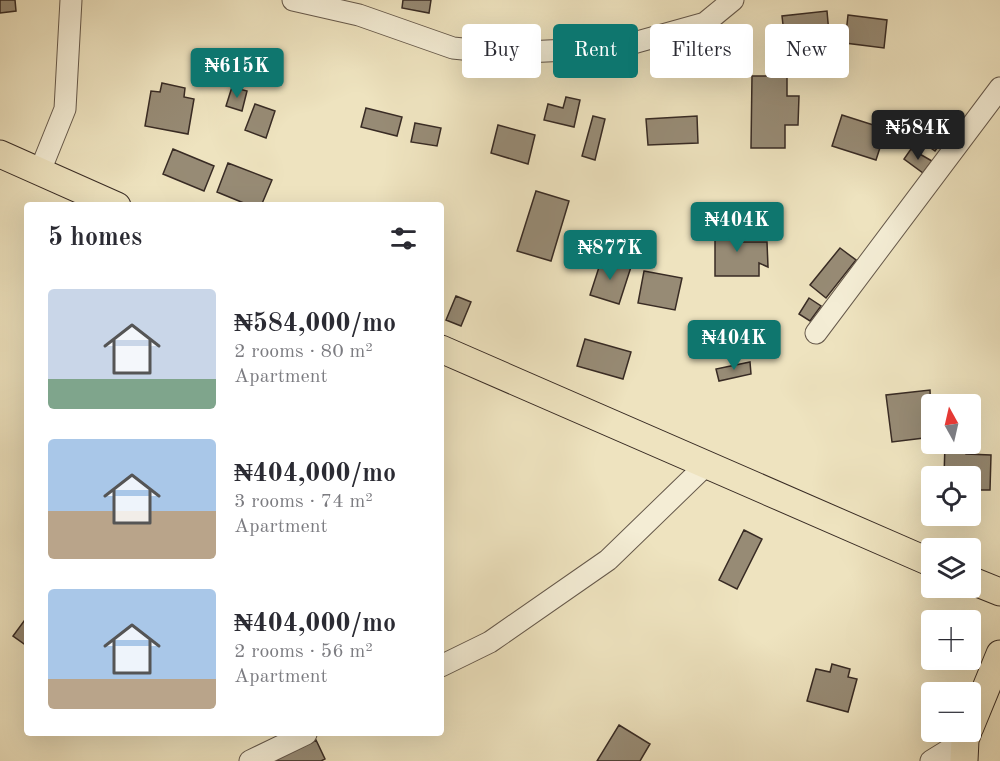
<!DOCTYPE html>
<html lang="en">
<head>
<meta charset="utf-8">
<style>
	body { margin:0; font-family:"Old Standard TT",serif; background:#f2f2f3; color:#2b2b33; height:100vh; display:flex; flex-direction:column; font-size:22px; white-space:nowrap }
	* { box-sizing:border-box; margin:0 }
	p { font-size:20px; color:#7c7c81 }
	.icon { flex:none; width:33px; height:33px; fill:none; stroke:currentColor; stroke-width:2; stroke-linecap:round; stroke-linejoin:round }
	.map { position:relative; flex:1; overflow:hidden }
	.details { position:absolute; left:24px; top:202px; width:420px; height:534px; display:flex; flex-direction:column; background:#fff; border-radius:6px; box-shadow:0 6px 24px #0002 }
	.details>* { flex:none }
	.top-card { position:absolute; left:462px; top:24px; width:447px; height:54px; display:flex; gap:12px }
	.needle { width:39px; rotate:352deg }
	.controls { position:absolute; left:921px; top:394px; display:grid; gap:12px }
	.controls a { display:grid; place-items:center; width:60px; height:60px; border-radius:6px; background:#fff; box-shadow:0 6px 24px #0002; font-size:30px }
	.price { position:absolute; translate:-50% -51px; padding:0 14px; border-radius:6px; background:#0f766e; color:#fff; font-size:20px; line-height:39px; filter:drop-shadow(0 2px 3px #0008) }
	.price::after { content:''; position:absolute; left:50%; top:36px; width:18px; height:14px; margin-left:-9px; background:inherit; clip-path:polygon(0 0,100% 0,50% 100%) }
	.price.active { background:#222; color:#fff }
	ul { padding:0; list-style:none }
	li { display:flex; align-items:center; gap:18px; height:150px; padding:0 24px }
	li span { display:grid; place-items:center; flex:none; width:168px; height:120px; border-radius:6px; color:#555 }
	li>.icon { margin-inline-start:auto }
	span .icon { width:72px; height:72px; fill:#fffc; stroke-width:1 }
	li b { font-size:26px }
	h2 { display:flex; justify-content:space-between; align-items:center; height:72px; padding:0 24px; font-size:26px }
	.tag { padding:0 21px; border-radius:6px; background:#fff; box-shadow:0 6px 24px #0002; font-size:21px; line-height:54px }
	.tag.active { background:#0f766e; color:#fff }
	.map>svg:first-child { display:block }
</style>
</head>
<body>
<div class="map">
<svg width="1000" height="761" viewBox="0 0 1000 761">
	<rect width="100%" height="100%" fill="#eee3bf"/>
	<filter id="stains"><feTurbulence type="fractalNoise" baseFrequency=".00333" numOctaves="4"/><feColorMatrix values="0 0 0 0 .2 0 0 0 0 .09 0 0 0 0 .02 0 0 0 .5 -.17"/></filter>
	<radialGradient id="worn" r=".72"><stop offset=".6" stop-color="#630" stop-opacity="0"/><stop offset="1" stop-color="#630" stop-opacity=".3"/></radialGradient>
	<!-- building -->
	<path fill="#978b75" stroke="#382b24" stroke-width="1.5" d="M0 0H15L16 11 0 13Z
		M403 0H431L429 13 402 8Z
		M827 11 831 56 787 60 782 16Z
		M848 15 887 20 884 48 845 43Z
		M752 76H787V96H799L798 125H785V148H751Z
		M162 83 185 88 184 97 194 99 188 134 145 126 151 91 160 92Z
		M232 87 247 91 242 111 226 106Z
		M566 97 580 100 574 127 544 120 548 104 563 108Z
		M255 104 275 111 266 138 245 130Z
		M366 108 402 117 397 136 361 127Z
		M842 115 886 129 876 160 832 146Z
		M593 116 605 119 595 160 582 156Z
		M697 116 698 143 648 145 646 119Z
		M921 121 945 137 935 151 911 134Z
		M415 123 441 128 437 146 411 142Z
		M498 125 535 135 528 164 491 153Z
		M173 149 214 166 204 191 163 174Z
		M911 149 932 161 923 173 904 159Z
		M228 163 272 180 261 206H251L217 192Z
		M536 191 569 201 551 261 517 251Z
		M715 220H735V242H767L768 267 759 263V276H715Z
		M840 248 856 260 826 298 810 285Z
		M602 258 631 267 619 304 590 295Z
		M644 271 682 278 675 310 638 303Z
		M456 296 471 302 461 326 446 320Z
		M809 298 821 306 810 321 799 314Z
		M585 339 631 352 623 379 577 366Z
		M750 362 751 374 719 381 716 369Z
		M930 390 932 437 892 442 886 395Z
		M945 444H966V454L991 455 990 490H970V477H944Z
		M744 530 762 539 737 589 719 580Z
		M27 617V646L13 636Z
		M832 664 850 669 848 677 857 679 848 712 807 701 816 669 830 672Z
		M619 725 650 744 640 761H597Z
		M316 740 325 759 321 761H274Z"/>
	<g fill="none" stroke-linecap="round" stroke-linejoin="round">
		<!-- minor casing -->
		<g stroke="#66594b" stroke-width="23">
			<path id="minor" d="M293 0 359 15 453 48 502 53 569 50 637 42 705 23 733 0
				M40 171 65 109 71 0
				M816 333 1000 88
				M441 666 490 642 608 560 705 466
				M250 761 306 734
				M931 761 965 740"/>
		</g>
		<!-- major casing -->
		<g stroke="#382b24" stroke-width="29">
			<path id="major" d="M0 154 117 206
				M441 349 932 563
				M970 580 1000 592
				M970 727 1000 654
				M964 761 965 740 968 732"/>
		</g>
		<!-- minor -->
		<use href="#minor" stroke="#f4edd5" stroke-width="21"/>
		<!-- major -->
		<use href="#major" stroke="#eee3bf" stroke-width="27"/>
	</g>
	<rect width="100%" height="100%" filter="url(#stains)"/>
	<rect width="100%" height="100%" fill="url(#worn)"/>
</svg>
<div class="controls">
<a><svg class="needle" viewBox="-14 -14 28 28"><path d="M0-13l5 13h-10z" fill="#e53935"/><path d="M0 13l5-13h-10z" fill="#7c7c81"/></svg></a>
<a><svg class="icon" aria-label="locate" viewBox="0 0 24 24"><circle cx="12" cy="12" r="6"/><path d="M12 2v4M12 18v4M2 12h4M18 12h4"/></svg></a>
<a><svg class="icon" aria-label="layers" viewBox="0 0 24 24"><path d="M12 4l9 5-9 5-9-5zM3 14l9 5 9-5"/></svg></a>
<a>+</a>
<a>−</a>
</div>
<b class="price" style="left:237px;top:99px">₦615K</b>
<b class="price active" style="left:918px;top:161px">₦584K</b>
<b class="price" style="left:737px;top:253px">₦404K</b>
<b class="price" style="left:610px;top:281px">₦877K</b>
<b class="price" style="left:734px;top:371px">₦404K</b>
<div class="top-card">
<a class="tag">Buy</a>
<a class="tag active">Rent</a>
<a class="tag">Filters</a>
<a class="tag">New</a>
</div>
<section class="details">
<h2>5 homes<svg class="icon" aria-label="filters" viewBox="0 0 24 24"><path d="M4 7h16M4 17h16"/><circle cx="9" cy="7" r="2"/><circle cx="15" cy="17" r="2"/></svg></h2>
<ul>
<li><span style="background:linear-gradient(#c9d6e8 75%,#7fa58c 0)"><svg class="icon" aria-label="home" viewBox="0 0 24 24"><path d="M3 11l9-7 9 7M6 9v11h12V9"/></svg></span><div><b>₦584,000/mo</b><p>2 rooms · 80 m²</p><p>Apartment</p></div></li>
<li><span style="background:linear-gradient(#a9c7e8 60%,#b9a48a 0)"><svg class="icon" aria-label="home" viewBox="0 0 24 24"><path d="M3 11l9-7 9 7M6 9v11h12V9"/></svg></span><div><b>₦404,000/mo</b><p>3 rooms · 74 m²</p><p>Apartment</p></div></li>
<li><span style="background:linear-gradient(#a9c7e8 75%,#b9a48a 0)"><svg class="icon" aria-label="home" viewBox="0 0 24 24"><path d="M3 11l9-7 9 7M6 9v11h12V9"/></svg></span><div><b>₦404,000/mo</b><p>2 rooms · 56 m²</p><p>Apartment</p></div></li>
</ul>
</section>
</div>
</body>
</html>
